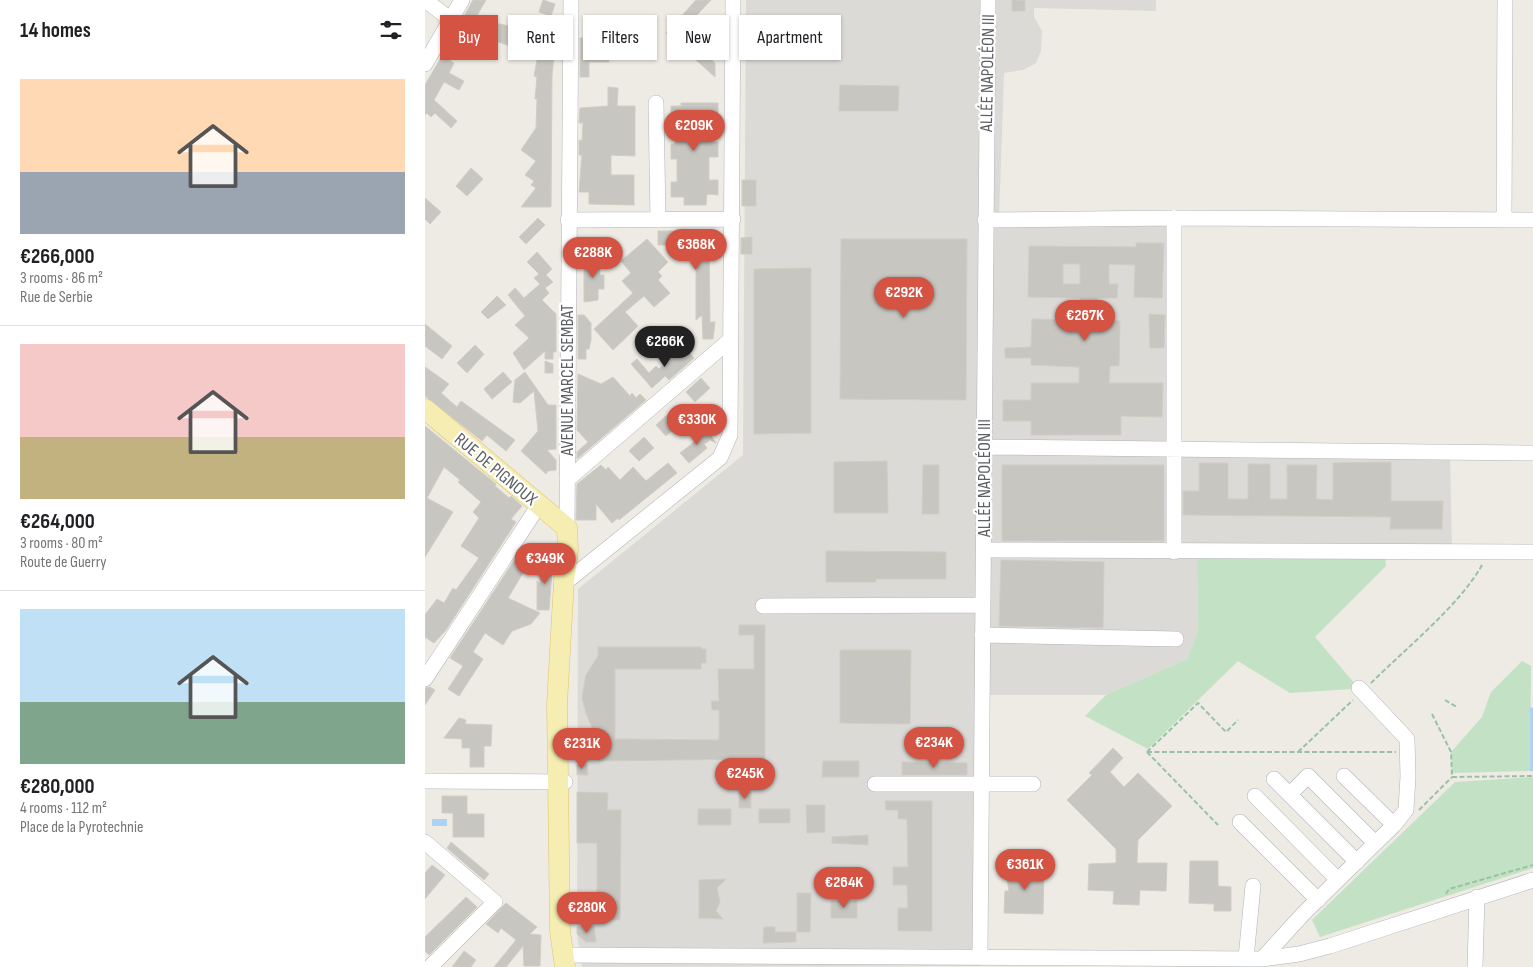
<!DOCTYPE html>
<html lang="en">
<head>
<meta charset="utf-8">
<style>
	body { margin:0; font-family:"Sofia Sans Condensed",sans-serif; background:#f2f2f2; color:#202124; height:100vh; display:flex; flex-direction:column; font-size:19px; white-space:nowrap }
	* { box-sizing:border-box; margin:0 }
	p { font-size:16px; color:#757577 }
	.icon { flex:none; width:28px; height:28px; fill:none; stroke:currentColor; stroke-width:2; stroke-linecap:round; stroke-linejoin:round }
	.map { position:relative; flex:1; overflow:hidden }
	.drawer { display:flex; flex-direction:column; background:#fff; width:425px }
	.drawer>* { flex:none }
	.guide { position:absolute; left:15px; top:15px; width:475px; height:45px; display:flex; gap:10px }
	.price { position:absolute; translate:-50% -42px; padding:0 11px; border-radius:18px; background:#d45342; color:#fff; font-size:16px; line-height:32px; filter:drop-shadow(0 1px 2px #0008) }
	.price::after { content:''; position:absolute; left:50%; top:30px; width:15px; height:11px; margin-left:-8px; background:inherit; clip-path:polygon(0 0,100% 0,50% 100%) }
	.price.selected { background:#222; color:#fff }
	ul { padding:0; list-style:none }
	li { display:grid; align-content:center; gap:10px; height:265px; padding:0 20px }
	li+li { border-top:1px solid #e0e0e0 }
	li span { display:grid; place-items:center; height:155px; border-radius:0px; color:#555 }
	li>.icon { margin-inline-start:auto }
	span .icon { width:90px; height:90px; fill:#fffc; stroke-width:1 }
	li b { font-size:21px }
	h2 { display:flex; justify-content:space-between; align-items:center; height:60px; padding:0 20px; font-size:21px }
	.chip { padding:0 18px; border-radius:0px; background:#fff; box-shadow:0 1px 4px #0004; font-size:18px; line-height:45px }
	.chip.selected { background:#d45342; color:#fff }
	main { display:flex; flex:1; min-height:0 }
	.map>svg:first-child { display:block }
</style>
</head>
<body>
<main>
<section class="drawer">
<h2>14 homes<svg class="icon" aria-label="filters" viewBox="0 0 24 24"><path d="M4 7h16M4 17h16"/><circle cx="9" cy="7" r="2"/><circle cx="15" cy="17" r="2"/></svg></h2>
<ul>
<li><span style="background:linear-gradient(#ffd9b3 60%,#9aa5b1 0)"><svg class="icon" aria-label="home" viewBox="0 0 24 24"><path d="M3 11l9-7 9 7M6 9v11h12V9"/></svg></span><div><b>€266,000</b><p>3 rooms · 86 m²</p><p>Rue de Serbie</p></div></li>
<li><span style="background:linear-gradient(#f6c9c9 60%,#c2b280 0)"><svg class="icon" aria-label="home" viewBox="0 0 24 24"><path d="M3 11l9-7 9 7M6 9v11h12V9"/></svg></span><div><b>€264,000</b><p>3 rooms · 80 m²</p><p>Route de Guerry</p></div></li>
<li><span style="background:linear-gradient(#bfe0f5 60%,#7fa58c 0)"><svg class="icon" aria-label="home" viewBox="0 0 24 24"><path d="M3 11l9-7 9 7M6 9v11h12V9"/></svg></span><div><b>€280,000</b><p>4 rooms · 112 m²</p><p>Place de la Pyrotechnie</p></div></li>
</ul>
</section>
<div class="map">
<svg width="1108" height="967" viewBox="0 0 1108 967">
	<rect width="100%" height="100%" fill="#edebe4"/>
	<!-- industrial -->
	<path fill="#dcdad6" d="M321 0H731V11L609 8V17L617 31 616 51 611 63 598 70 579 73 574 219 749 218V450L1025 453 1027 552H772L773 631 762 659 681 695H557L556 966 157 967 152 934 153 589 318 455Z"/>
	<!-- green -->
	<path fill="#c3e1c4" d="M772 552H960L961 566 890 637 931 685 927 689 865 693 813 661 723 749 660 716 681 695 762 659 773 631Z
		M1097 661 1106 666 1105 771 1027 773 1026 752 1057 717 1066 692Z
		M1108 777V868L895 937 887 920 1030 782Z"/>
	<!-- water -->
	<path fill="#acd2f5" d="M1105 707 1108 708V771H1105Z
		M7 819H22V826H7Z"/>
	<!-- building -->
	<path fill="#c8c6c1" stroke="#d1cdc3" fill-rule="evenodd" d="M48 0H61L50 19 84 26 83 31 101 35 102 30 115 32 117 27 125 29 124 36 131 37 127 75 126 207H96L111 188 106 185 109 181 100 175 111 161 96 150 111 128 112 99H110L112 77 109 76 113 55 64 39 35 24Z
		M118 0 130 4 126 16 114 12Z
		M271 0H286L256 32 290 63V77L241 33Z
		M587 0H600V11H587Z
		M169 24H184V38H186V46H192V56H184V62H164V77H155V38H169Z
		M17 56 29 63 24 73 39 81 34 90 19 82 9 100 32 121 26 128 10 113 6 117 2 113 0 115V85Z
		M415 85 474 86 473 111H414Z
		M183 87 193 88 192 106H210V156L186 155V175H209V205L164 204V192H154L157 155H154V140L157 141 158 123H154L155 108 183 106Z
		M256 103H293V118H283L282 142H293V157H284V180H293V195L282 194 281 205H259V197H246V182H252V159H246V144H250L251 120H246V106H256Z
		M46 168 58 179 42 196 31 186Z
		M317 180H331V206H317Z
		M0 198 16 212 5 224 0 219Z
		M113 218 120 225 101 244 94 237Z
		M233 231H280L281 235H284L285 322H290L288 339H278L277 315 271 320V245H233Z
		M327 237V254H316V238Z
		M154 239H166L165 256H153Z
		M222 239 243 262 233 272 237 276 233 280 245 293 229 307 219 296 200 312 213 326 188 350 169 329 208 293 197 281 206 273 196 261Z
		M416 239H542L541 400 415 399Z
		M711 243H739L737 298 709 297 710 265 684 264V284H693L692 298H673L672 320 695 321 694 366H685L684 383H738L737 417 696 416V435H606V421H578V400H606V383H654V367L606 365V358H580V348L606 347 607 319 654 320 655 298 603 297 604 246 711 247ZM638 264H655V284H638Z
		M174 250 175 275H179V289H173V300L159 302V264Z
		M112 252 127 269 121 275 128 282 120 288 124 293 117 300 131 314V352H128V359H120V351L99 370 88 353 104 338 90 325 100 316 83 295 90 288 99 298 115 284 109 278 114 274 102 262Z
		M386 268V433L329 434V269Z
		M72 296 81 305 63 319 56 312Z
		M724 314 740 315 739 348H725Z
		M153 315H159L166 323V340L164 349H161V359H153Z
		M0 324 27 346 17 359 0 346Z
		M50 345 59 354 42 373 32 363Z
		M259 347 269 358 244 380 240 376 227 388 206 364 212 359 224 373 231 366 234 369Z
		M120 361 128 364V373H120Z
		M0 367 24 384 16 393 32 407 36 401 90 440 81 451 62 435 57 441 0 396Z
		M78 372 87 382 67 399 59 389Z
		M100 372 123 405H131V449L122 450 131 460V470L123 471 121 474 96 451 113 431 109 391 95 403 88 402 90 380Z
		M153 374 176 384 188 377 205 396 207 393 211 398 215 394 221 400 152 459V452L163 442 152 430Z
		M276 378 285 388 270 402 261 392Z
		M250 412 258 421 241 436 231 425 244 413 246 416Z
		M0 426 71 484 70 486 84 498 86 496 97 506 86 519 91 522 21 630 9 643 0 637V615L12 599 19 603 28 588 31 590 54 558 36 546 54 518 48 512 56 502 33 482 35 480 19 467 2 498 28 512 0 557Z
		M280 427 291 443 283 439 284 441 279 444 282 448 264 463 255 453 277 436 272 433Z
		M219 437 229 448 214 461 204 451Z
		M462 461 463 513H409V462Z
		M966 462V501H1018L1017 529H965L966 517 758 515V491H774V463H803V499H823V464H845V499H862V465H892L891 499 908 500V463Z
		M243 463 252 473 194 520 193 518 187 523 171 504V520H151L152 484 176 465 181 470 183 467 195 480 208 467 221 481Z
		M498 465H514V514H497Z
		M577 465H739V541H577Z
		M122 544H131V553H122Z
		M96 550 99 552 93 559H100L93 569 98 573 83 598 115 613 106 624 87 631 78 645 60 633 48 652 58 659 34 696 23 689 38 666 25 658Z
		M401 551 521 552V579H451V582H401Z
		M115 559H128L124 610H112V581L115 584Z
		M576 560 679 562 678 628 574 626Z
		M314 625H340V774H327V759L173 761V742L161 713 157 698 161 675 173 656V647H276V649H281V663H276V669H190V739L294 740V710H287L286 701H294L293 669H329V635H314Z
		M415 650H486L485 724 415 723Z
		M5 687 10 690 0 705V688Z
		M34 718 41 720 40 724 67 725 66 746H59V767H45V748H37V739L19 738Z
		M688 748 698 758 685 772 699 787 713 773 747 806 713 840 712 863H742L741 891 715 890 714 905 688 904 689 891 663 890 664 864 691 863V849L642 800 667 775 664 773Z
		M398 761H434V777H397Z
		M477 762 542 763V775H477Z
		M162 764 163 775H152V765Z
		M152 792 183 793 182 810H196L195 920H172V843H152Z
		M314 792H326V808H314Z
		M17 796H42V814H59V837H28V813H17Z
		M460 801H507V931H473V908H483L482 885H468V867H483L482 819H473V810H461Z
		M381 805H400V832L382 833Z
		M273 809H306V825H273Z
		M334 809H365V823H334Z
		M443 835V845L407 843V837Z
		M26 842 64 874 59 880 22 848Z
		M765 861H793V886L806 887V911H789V904L764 903Z
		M7 865 20 875 0 899V873Z
		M580 867 619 868 618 914 579 913 580 891H584Z
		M301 879 292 888 295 902 291 911 298 919 274 918V880Z
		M372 893H386L385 932H372Z
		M41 897 52 907 4 955 0 951V937Z
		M406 900H432V918H406Z
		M81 903 112 927 105 934 116 935 115 966H99L98 946 81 967H69L91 940 76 928 73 933 61 924Z
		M169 926 171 942H161L152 934V927Z
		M339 927H350V932H371V942L338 943Z
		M39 951 51 960 46 967H27Z"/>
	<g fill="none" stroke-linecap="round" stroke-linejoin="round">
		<!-- minor casing -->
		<g stroke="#b1b4b8" stroke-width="16">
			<path id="minor" d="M0 0 26 20
				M0 64 37 0
				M231 103 233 220
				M1079 219 1080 0
				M143 220 308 219
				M560 220 749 218 1108 220
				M559 447 1108 453
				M142 480 305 340
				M142 528 146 0
				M559 550 1108 552
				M749 552V218
				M139 580 146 578 295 458 305 435 308 0
				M338 606 558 605
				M557 635 751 639
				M0 679 114 505
				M919 776 969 825
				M849 779 932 862
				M0 781 140 782
				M450 784H608
				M865 794 883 776 950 843
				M830 796 913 880
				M815 822 893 900
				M0 842 70 902 5 967
				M140 955 837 959 874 954 905 946 1108 880
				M555 955 563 0
				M821 958 828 886
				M837 959 879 913 969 825 981 810 983 776 982 739 934 688
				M1050 967 1052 897"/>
		</g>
		<!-- major casing -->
		<g stroke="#e0c369" stroke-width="21">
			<path id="major" d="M0 409 142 528 143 551 139 580 132 704 135 931 140 967"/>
		</g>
		<!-- path -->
		<path stroke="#9cc0a7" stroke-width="2" stroke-dasharray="5 2.5" stroke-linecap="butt" d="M946 683C979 650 1035 605 1057 565
			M1020 700 1032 707
			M1007 714 1026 752 1027 777 1108 776
			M722 752H971
			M722 752 773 703 801 732 813 720
			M722 752 793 825
			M873 752 928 700
			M994 810 1027 777
			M1021 894 1024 889 1108 865"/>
		<!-- minor -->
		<use href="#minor" stroke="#fff" stroke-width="15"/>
		<!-- major -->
		<use href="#major" stroke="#f5edb1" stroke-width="20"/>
	</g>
	<g text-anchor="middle" stroke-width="4.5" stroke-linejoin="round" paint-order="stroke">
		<!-- street labels -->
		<g font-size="18" fill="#5c5f63" stroke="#fff">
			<text transform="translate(562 73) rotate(-89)" y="6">ALLÉE NAPOLÉON III</text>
			<text transform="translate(142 380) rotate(-90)" y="6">AVENUE MARCEL SEMBAT</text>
			<text transform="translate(71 469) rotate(40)" y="6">RUE DE PIGNOUX</text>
			<text transform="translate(559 478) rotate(-90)" y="6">ALLÉE NAPOLÉON III</text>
		</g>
	</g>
</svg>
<b class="price" style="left:269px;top:152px">€209K</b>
<b class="price" style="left:271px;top:271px">€368K</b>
<b class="price" style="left:168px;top:279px">€288K</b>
<b class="price" style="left:479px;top:319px">€292K</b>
<b class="price" style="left:660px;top:342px">€267K</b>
<b class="price selected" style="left:240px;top:368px">€266K</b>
<b class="price" style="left:272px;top:446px">€330K</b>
<b class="price" style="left:120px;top:585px">€349K</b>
<b class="price" style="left:509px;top:769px">€234K</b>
<b class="price" style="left:157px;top:770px">€231K</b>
<b class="price" style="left:320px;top:800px">€245K</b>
<b class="price" style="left:600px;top:891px">€361K</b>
<b class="price" style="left:419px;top:909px">€264K</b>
<b class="price" style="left:162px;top:934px">€280K</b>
<div class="guide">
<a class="chip selected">Buy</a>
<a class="chip">Rent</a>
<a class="chip">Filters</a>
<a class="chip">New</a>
<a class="chip">Apartment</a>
</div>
</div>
</main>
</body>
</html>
